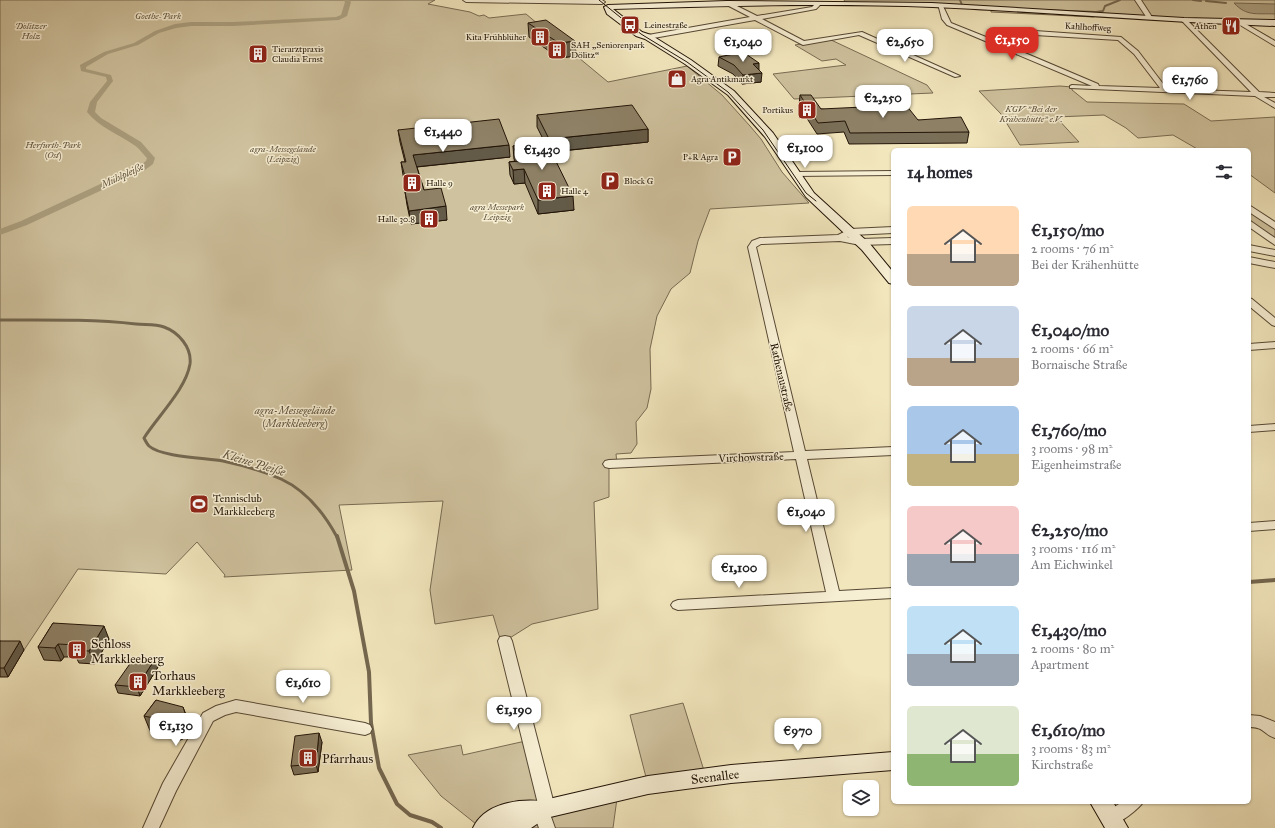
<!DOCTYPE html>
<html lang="en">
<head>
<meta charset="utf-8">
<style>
	body { margin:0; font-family:"IM FELL Great Primer",serif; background:#f7f7f7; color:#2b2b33; height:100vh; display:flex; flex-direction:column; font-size:15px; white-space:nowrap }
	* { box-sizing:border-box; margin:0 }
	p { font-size:13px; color:#7c7c81 }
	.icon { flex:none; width:22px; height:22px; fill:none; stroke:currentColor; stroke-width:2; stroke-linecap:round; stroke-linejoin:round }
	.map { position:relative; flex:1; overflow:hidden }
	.details { position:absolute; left:891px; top:148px; width:360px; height:656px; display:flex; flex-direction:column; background:#fff; border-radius:6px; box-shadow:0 1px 3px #0004 }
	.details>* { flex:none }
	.buttons { position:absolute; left:843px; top:780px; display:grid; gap:8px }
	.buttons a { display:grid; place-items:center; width:36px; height:36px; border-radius:6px; background:#fff; box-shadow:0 1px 3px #0004; font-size:20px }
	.price { position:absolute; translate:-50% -34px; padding:0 9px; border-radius:8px; background:#fff; color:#222; font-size:13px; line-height:26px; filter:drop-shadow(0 1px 2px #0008) }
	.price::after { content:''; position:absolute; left:50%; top:24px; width:12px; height:9px; margin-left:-6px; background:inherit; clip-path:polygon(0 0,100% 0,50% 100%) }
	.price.active { background:#d93025; color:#fff }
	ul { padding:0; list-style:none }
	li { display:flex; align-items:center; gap:12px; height:100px; padding:0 16px }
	li span { display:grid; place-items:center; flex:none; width:112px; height:80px; border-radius:6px; color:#555 }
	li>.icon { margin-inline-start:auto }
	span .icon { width:48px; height:48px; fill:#fffc; stroke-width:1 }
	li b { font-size:17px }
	h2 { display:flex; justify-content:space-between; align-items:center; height:48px; padding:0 16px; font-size:17px }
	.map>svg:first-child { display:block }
</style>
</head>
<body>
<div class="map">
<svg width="1275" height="828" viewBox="0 0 1275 828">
	<rect width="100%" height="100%" fill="#f2e6bd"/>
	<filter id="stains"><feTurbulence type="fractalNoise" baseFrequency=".005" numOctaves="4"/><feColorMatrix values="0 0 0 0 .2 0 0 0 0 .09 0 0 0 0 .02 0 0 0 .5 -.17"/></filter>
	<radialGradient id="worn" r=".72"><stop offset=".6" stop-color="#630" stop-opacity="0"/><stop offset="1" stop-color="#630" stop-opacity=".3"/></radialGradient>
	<!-- green -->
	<path fill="#cfc29e" stroke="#786b52" d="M0 0H435L428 4 470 12 479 16 484 15 489 18 526 14 608 82 687 66 722 95 750 126 761 139 782 172 809 203 710 209 698 241 690 273 671 289 657 316 650 349 651 389 647 408 636 422 637 444 631 453 616 454 617 464 609 465V497L594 502 598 609 532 624 505 641 501 642 493 615 435 624 430 590 443 501 339 505 352 570 224 577 225 575 197 542 166 574 78 569 24 650H0Z
		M844 0H1275V23L1092 14 1094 17 991 12V8L847 5Z
		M829 39 927 85 933 93 794 99 773 74 846 65 836 59 822 61 795 45Z
		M1060 86 1072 87V90L1087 102 1184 104 1211 121 1275 117V193L1249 174V150H1199L1173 135 1138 138 1126 128 1104 115 1056 117 1079 142 1020 145 1001 114 979 91Z
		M1249 208 1275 226V242L1249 223Z
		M683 703 706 777 648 785 630 715Z
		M530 740 547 808 618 791 613 828H481L441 796 408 755 461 745 463 755Z"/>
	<!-- water -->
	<path fill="#ab9f7f" stroke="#74674f" d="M1234 3 1275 4V14C1257 13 1247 17 1234 3Z"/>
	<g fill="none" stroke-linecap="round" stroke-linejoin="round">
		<!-- stream-far2 -->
		<path stroke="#74674f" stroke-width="2" d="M960 0 962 5
			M1193 0 1201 1
			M1206 1 1226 3
			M1042 10 1096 12 1103 11 1105 6 1120 0"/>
		<!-- stream-far1 -->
		<path stroke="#74674f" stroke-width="3" d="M0 320C46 320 91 319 136 324 145 325 155 324 164 327 178 332 192 347 190 364 186 389 158 416 144 438 145 440 147 444 149 446 161 457 206 458 223 461 242 465 263 471 281 479 307 491 324 513 337 537"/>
		<!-- stream -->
		<path stroke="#74674f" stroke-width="4" d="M337 536 354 591 369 672 371 723 379 768 397 804 410 815 432 822 441 828
			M1249 582 1275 580"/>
		<!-- canal -->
		<path fill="#ab9f7f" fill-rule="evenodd" d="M343 0H349L351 2 347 16 339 20 233 26H191L176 28 159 33 138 45 108 54 86 67V69L111 75 113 81 97 102 95 112 101 118 141 142 155 158 153 164 145 170 27 225 0 235V229L21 221 139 166 146 161 147 158C143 154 139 148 134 145 118 134 99 127 87 112L90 102 107 81 106 77 81 71 80 65 104 52 134 43 155 31 175 24 191 22H233L336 17 341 15 345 2Z"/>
		<!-- minor casing -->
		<g stroke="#564834" stroke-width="2">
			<path id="minor" d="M463 0H602L605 2 602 4 466 2Z
				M1135 0H1141L1152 17 1151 18H1147Z
				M727 1 757 16 812 7 816 3H820L821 4 816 9 762 19 804 41 862 32 960 76 955 77 859 35 803 45 755 20 648 39 645 37 648 35 750 17 725 4 724 3Z
				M938 4H942L951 23 986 37 1001 34 1035 31 1121 37 1138 51 1167 89 1251 92 1181 20 1186 19 1259 92 1275 93V97H1264L1275 103V108L1255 96 1070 88V86L1072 85 1092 86 947 25 942 19ZM1035 35 1118 40 1134 54 1160 88 1099 86 1098 84 992 39Z
				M1235 20H1239L1275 41V46L1235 22Z
				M893 171V175L795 176 791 174 795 172Z
				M1249 205 1275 222V229L1249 212Z
				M1249 220 1275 238V245L1249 227Z
				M893 227V233L852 235 847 237 860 239 893 238V244L860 245 840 241 761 244 756 247 805 451 893 447V455L807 459 839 591 893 588V598L678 610 673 608 671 605 673 602 678 600 826 592 796 459 609 468 605 467 603 464 605 461 609 460 794 452 748 247 752 241 760 238 838 235 850 229Z
				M1249 245 1275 250V256L1249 251Z
				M1249 257 1275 262V268L1249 263Z
				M1249 298 1252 299 1275 318V326L1272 325 1249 306Z
				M1275 342V348L1249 350V344Z
				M1275 424V430L1249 432V426Z
				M1275 521V529L1249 531V523Z
				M505 636 510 637 512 641 555 808 553 813 550 814 555 828H539L532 810 534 805 538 804 498 641 500 637Z
				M236 700 365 723 370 725 372 729 370 733 365 735 236 712 225 715 213 721 176 791 159 828H143L163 783 203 713 216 706Z
				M1249 715 1260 716 1275 722V738C1263 734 1265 727 1249 727Z
				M1122 802H1143C1140 808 1119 824 1112 825 1110 825 1107 823 1105 823L1103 818 1105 813Z"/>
		</g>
		<!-- secondary casing -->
		<g stroke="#221407" stroke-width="2">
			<path id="secondary" d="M727 1 932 3 1184 18 1275 20V26C1161 22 1047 12 933 7 826 3 719 6 613 9L642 32 651 35 691 60 734 91 773 133 814 193 870 244 893 272V284L889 283 862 250 806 197 765 137 728 95 685 64 645 39 636 36 607 14 604 7 608 5Z
				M893 752V770L731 783 648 794 546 818 531 828H473C484 804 516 799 540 801L648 776 731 765Z
				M1090 802H1113L1128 828H1105Z"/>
		</g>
		<!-- minor -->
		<use href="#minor" fill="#f7efd4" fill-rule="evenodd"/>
		<!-- secondary -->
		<use href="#secondary" fill="#f7efd4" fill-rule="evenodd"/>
		<!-- tram -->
		<path stroke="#221407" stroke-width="1" d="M599 0 641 34 687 62 728 92 763 130 806 193 816 201"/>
	</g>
	<!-- wall -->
	<path fill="#7a6f58" stroke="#221407" d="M528 23 575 41 576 56 559 58 529 37Z
		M719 57 759 70 761 82 742 84 733 74 718 66Z
		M800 95 821 109 918 120 969 132 967 143 849 144 844 132 817 134 799 106Z
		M537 115 648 129V142L552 152 574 210 538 214 525 183 514 184 510 175 509 162 515 161 514 159 513 146 545 143 537 127Z
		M398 130 510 157 417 167 424 190 447 220 411 224 407 205 405 192 408 191 403 175 401 162H405L400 142Z
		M53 623 109 639 95 664 79 663 76 657H64L61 661 44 660 38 647Z
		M0 641 24 650 8 677H0Z
		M158 667 140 696 118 693 115 685Z
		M156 700 192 730 187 737 180 740 151 733 144 716Z
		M322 742 318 772 294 775 291 766Z"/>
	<!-- shaded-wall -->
	<path fill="#635a47" stroke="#221407" d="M575 41 576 56 559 58V43Z
		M759 63V72L753 64Z
		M762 73 761 82 742 84 743 75Z
		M648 129V142L550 152 549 139Z
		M509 145 510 157 415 167 413 155Z
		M524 169 525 183 514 184 513 170Z
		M573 196 574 210 538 214V200Z
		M446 206 447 220 411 224 409 211Z
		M104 626 109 639 95 664 89 651Z
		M20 641 24 650 8 677 4 668Z
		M58 644 64 657 61 661 55 648Z
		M155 659 158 667 140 696 137 687Z
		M183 707 192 730 187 737 180 740 173 722Z
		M319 733 322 742 318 772 316 764Z"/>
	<!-- building -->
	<path fill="#8e8166" stroke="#221407" d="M546 20 575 41 559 43 528 23Z
		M743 52 759 63 753 64 762 73 743 75 734 65 719 57Z
		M800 95H811L821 109 906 105 918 120 961 117 969 132 850 133 845 121 818 123Z
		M632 105 648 129 549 139 537 115Z
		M499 119 509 145 413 155 424 190 441 188 446 206 409 211 405 192 409 191 401 162H406L398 130Z
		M547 143 573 196 538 200 524 169 513 170 509 162 520 161 513 146Z
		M53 623 104 626 89 651 73 650 76 645 58 644 55 648 38 647Z
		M0 641H20L4 668H0Z
		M134 658 155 659 137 687 115 685Z
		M156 700 183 707 185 713 181 720 173 722 144 716Z
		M319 733 316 764 291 766 295 736Z"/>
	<!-- icons -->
	<defs>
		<g id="bus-square" transform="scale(1)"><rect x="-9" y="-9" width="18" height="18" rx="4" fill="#8f2418" stroke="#f7efd4"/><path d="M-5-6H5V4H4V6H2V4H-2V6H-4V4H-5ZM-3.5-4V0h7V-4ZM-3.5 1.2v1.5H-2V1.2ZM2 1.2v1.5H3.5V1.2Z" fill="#fff"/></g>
		<g id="restaurant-square" transform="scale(1)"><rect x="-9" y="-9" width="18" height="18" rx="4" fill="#8f2418" stroke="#f7efd4"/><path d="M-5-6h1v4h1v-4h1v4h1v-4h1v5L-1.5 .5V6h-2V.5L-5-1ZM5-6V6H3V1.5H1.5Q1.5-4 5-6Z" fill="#fff"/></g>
		<g id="building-square" transform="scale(1)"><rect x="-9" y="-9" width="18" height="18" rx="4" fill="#8f2418" stroke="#f7efd4"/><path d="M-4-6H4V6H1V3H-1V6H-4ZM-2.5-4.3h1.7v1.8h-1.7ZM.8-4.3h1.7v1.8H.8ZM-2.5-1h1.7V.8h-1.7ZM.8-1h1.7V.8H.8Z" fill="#fff"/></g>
		<g id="shop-square" transform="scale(1)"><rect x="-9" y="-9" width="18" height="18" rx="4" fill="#8f2418" stroke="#f7efd4"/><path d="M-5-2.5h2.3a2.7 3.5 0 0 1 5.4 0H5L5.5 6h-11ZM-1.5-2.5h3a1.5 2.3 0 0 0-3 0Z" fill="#fff"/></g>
		<g id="parking-square" transform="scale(1)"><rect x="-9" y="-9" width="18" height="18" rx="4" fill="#8f2418" stroke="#f7efd4"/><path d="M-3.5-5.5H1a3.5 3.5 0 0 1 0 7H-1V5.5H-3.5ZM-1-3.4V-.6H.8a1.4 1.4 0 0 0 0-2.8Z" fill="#fff"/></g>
		<g id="stadium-square" transform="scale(1)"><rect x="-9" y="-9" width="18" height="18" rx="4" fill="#8f2418" stroke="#f7efd4"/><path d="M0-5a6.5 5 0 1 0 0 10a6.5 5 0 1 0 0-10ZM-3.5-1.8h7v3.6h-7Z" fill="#fff"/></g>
	</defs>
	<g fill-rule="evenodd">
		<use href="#bus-square" x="630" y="25"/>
		<use href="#restaurant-square" x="1231" y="26"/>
		<use href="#building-square" x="540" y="37"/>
		<use href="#building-square" x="557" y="50"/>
		<use href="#building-square" x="258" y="54"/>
		<use href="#shop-square" x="677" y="79"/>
		<use href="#building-square" x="807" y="110"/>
		<use href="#parking-square" x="732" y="157"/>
		<use href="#parking-square" x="610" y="181"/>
		<use href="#building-square" x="412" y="183"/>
		<use href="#building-square" x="547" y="191"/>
		<use href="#building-square" x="429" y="219"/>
		<use href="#stadium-square" x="199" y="504"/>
		<use href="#building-square" x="77" y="650"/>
		<use href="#building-square" x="138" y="682"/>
		<use href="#building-square" x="308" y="758"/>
	</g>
	<g text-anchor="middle" stroke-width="3" stroke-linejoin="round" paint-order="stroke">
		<!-- far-park labels -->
		<g font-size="9" font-style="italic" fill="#5f513c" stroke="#f7efd4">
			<text x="158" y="19">Goethe-Park</text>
			<text x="31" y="29">Dölitzer<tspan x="31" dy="10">Holz</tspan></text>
			<text x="1031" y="112">KGV "Bei der<tspan x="1031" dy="10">Krähenhütte" e.V.</tspan></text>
			<text x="53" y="148">Herfurth-Park<tspan x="53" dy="10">(Ost)</tspan></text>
			<text x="283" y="152">agra-Messegelände<tspan x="283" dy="10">(Leipzig)</tspan></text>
			<text x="497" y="210">agra Messepark<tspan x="497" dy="10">Leipzig</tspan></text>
		</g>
		<!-- far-poi labels -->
		<g font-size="9" fill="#221407" stroke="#f7efd4" text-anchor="start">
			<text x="644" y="28">Leinestraße</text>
			<text x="1217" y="29" text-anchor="end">Athen</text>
			<text x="526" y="40" text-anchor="end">Kita Frühblüher</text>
			<text x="571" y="48">SAH „Seniorenpark<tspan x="571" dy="10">Dölitz“</tspan></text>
			<text x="272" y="52">Tierarztpraxis<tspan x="272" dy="10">Claudia Ernst</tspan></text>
			<text x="691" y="82">Agra Antikmarkt</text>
			<text x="793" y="113" text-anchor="end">Portikus</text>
			<text x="718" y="160" text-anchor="end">P+R Agra</text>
			<text x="624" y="184">Block G</text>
			<text x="426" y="186">Halle 9</text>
			<text x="561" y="194">Halle 4</text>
			<text x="415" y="222" text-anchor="end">Halle 30.8</text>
		</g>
		<!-- far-street labels -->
		<g font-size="9" fill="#221407" stroke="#f7efd4">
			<text transform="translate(1088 27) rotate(3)" y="3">Kahlhoffweg</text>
		</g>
		<!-- far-water labels -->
		<g font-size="10" font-style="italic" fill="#60533d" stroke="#f7efd4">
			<text transform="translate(122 175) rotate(-25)" y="4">Mühlpleiße</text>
		</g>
		<!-- street labels -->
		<g font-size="11" fill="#221407" stroke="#f7efd4">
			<text transform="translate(782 377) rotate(77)" y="4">Rathenaustraße</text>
			<text transform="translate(751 457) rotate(-2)" y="4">Virchowstraße</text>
		</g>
		<!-- park labels -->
		<g font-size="11" font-style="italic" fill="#5f513c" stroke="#f7efd4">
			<text x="295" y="414">agra-Messegelände<tspan x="295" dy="13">(Markkleeberg)</tspan></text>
		</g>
		<!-- poi labels -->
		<g font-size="11" fill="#221407" stroke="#f7efd4" text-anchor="start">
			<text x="213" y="502">Tennisclub<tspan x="213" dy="13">Markkleeberg</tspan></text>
		</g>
		<!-- water labels -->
		<g font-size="12" font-style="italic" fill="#60533d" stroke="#f7efd4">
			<text transform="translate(254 463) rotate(17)" y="4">Kleine Pleiße</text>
		</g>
		<!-- near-poi labels -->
		<g font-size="13" fill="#221407" stroke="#f7efd4" text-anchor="start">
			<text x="91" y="648">Schloss<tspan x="91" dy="15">Markkleeberg</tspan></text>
			<text x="152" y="680">Torhaus<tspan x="152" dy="15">Markkleeberg</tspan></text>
			<text x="322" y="763">Pfarrhaus</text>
		</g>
		<!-- near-street labels -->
		<g font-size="13" fill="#221407" stroke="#f7efd4">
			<text transform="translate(715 776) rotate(-7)" y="5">Seenallee</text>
		</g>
	</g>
	<rect width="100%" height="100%" filter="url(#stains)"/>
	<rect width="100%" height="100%" fill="url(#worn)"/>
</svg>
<div class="buttons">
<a><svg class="icon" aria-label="layers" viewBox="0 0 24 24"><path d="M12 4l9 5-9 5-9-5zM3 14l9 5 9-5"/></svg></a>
</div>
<b class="price active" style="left:1012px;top:61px">€1,150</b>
<b class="price" style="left:743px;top:63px">€1,040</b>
<b class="price" style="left:905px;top:63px">€2,650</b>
<b class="price" style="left:1190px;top:101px">€1,760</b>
<b class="price" style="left:883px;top:119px">€2,250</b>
<b class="price" style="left:443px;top:153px">€1,440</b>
<b class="price" style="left:805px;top:169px">€1,100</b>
<b class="price" style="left:542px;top:171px">€1,430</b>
<b class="price" style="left:806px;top:533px">€1,040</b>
<b class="price" style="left:739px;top:589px">€1,100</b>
<b class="price" style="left:303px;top:704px">€1,610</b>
<b class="price" style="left:514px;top:731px">€1,190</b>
<b class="price" style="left:176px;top:747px">€1,130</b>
<b class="price" style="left:798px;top:752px">€970</b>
<section class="details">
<h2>14 homes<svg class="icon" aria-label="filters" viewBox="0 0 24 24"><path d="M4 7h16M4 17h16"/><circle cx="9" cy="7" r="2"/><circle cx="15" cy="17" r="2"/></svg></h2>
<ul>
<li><span style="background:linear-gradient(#ffd9b3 60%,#b9a48a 0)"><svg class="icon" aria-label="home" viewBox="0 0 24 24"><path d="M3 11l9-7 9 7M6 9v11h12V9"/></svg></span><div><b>€1,150/mo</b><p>2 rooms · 76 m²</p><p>Bei der Krähenhütte</p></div></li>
<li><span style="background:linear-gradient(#c9d6e8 65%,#b9a48a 0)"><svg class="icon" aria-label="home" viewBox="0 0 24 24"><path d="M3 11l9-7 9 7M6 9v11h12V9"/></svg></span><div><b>€1,040/mo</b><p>2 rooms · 66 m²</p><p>Bornaische Straße</p></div></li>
<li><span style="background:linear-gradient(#a9c7e8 60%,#c2b280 0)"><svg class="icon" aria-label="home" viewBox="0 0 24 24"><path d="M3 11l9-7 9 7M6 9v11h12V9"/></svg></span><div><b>€1,760/mo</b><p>3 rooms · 98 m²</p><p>Eigenheimstraße</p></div></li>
<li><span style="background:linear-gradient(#f6c9c9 60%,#9aa5b1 0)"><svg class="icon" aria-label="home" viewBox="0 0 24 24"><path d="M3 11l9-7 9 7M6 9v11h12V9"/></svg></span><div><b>€2,250/mo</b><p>3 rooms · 116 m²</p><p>Am Eichwinkel</p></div></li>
<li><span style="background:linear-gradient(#bfe0f5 60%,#9aa5b1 0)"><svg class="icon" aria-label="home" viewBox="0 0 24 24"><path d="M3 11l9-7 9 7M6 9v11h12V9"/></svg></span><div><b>€1,430/mo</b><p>2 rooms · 80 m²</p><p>Apartment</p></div></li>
<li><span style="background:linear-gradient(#dfe7d0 60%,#8fb573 0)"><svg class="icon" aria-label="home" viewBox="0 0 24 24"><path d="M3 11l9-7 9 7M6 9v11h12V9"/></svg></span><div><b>€1,610/mo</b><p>3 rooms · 83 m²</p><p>Kirchstraße</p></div></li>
</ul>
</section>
</div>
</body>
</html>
